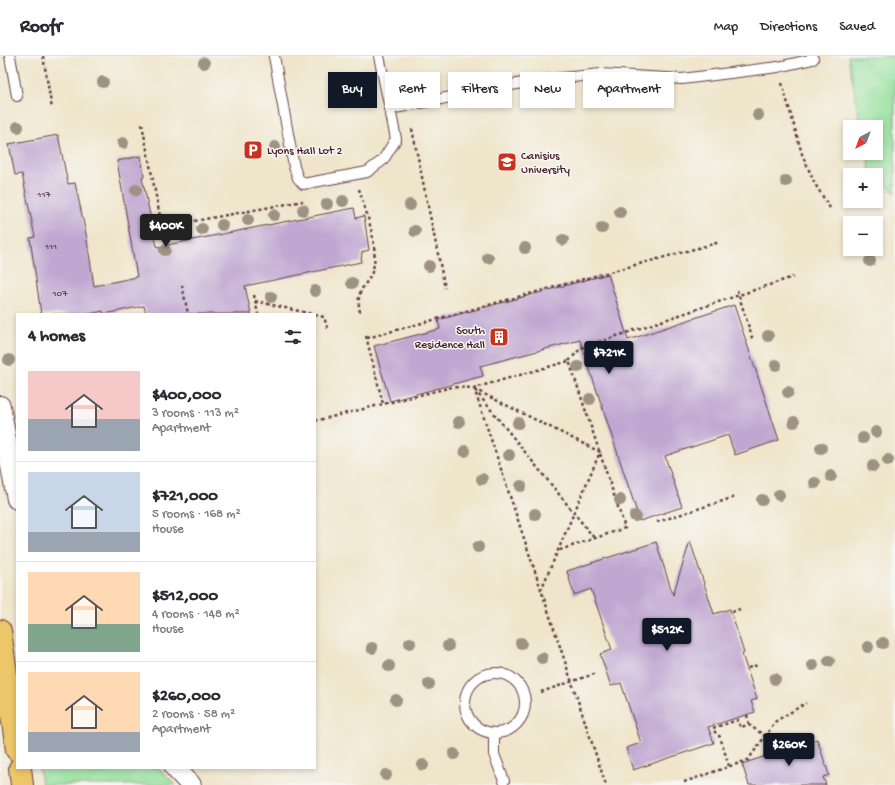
<!DOCTYPE html>
<html lang="en">
<head>
<meta charset="utf-8">
<style>
	body { margin:0; font-family:"Gochi Hand",sans-serif; background:#f2f2f3; color:#2b2b33; height:100vh; display:flex; flex-direction:column; font-size:15px; white-space:nowrap }
	* { box-sizing:border-box; margin:0 }
	p { font-size:13px; color:#7c7c81 }
	.icon { flex:none; width:22px; height:22px; fill:none; stroke:currentColor; stroke-width:2; stroke-linecap:round; stroke-linejoin:round }
	.map { position:relative; flex:1; overflow:hidden }
	.details { position:absolute; left:16px; top:257px; width:300px; height:456px; display:flex; flex-direction:column; background:#fff; border-radius:0px; box-shadow:0 2px 6px #0003 }
	.details>* { flex:none }
	.banner { position:absolute; left:328px; top:16px; width:380px; height:36px; display:flex; gap:8px }
	.needle { width:26px; rotate:221deg }
	.tools { position:absolute; left:843px; top:64px; display:grid; gap:8px }
	.tools a { display:grid; place-items:center; width:40px; height:40px; border-radius:0px; background:#fff; box-shadow:0 2px 6px #0003; font-size:20px }
	.price { position:absolute; translate:-50% -34px; padding:0 9px; border-radius:4px; background:#111827; color:#fff; font-size:13px; line-height:26px; filter:drop-shadow(0 1px 2px #0008) }
	.price::after { content:''; position:absolute; left:50%; top:24px; width:12px; height:9px; margin-left:-6px; background:inherit; clip-path:polygon(0 0,100% 0,50% 100%) }
	.price.current { background:#222; color:#fff }
	ul { padding:0; list-style:none }
	li { display:flex; align-items:center; gap:12px; height:100px; padding:0 12px }
	li+li { border-top:1px solid #e1e1e2 }
	li span { display:grid; place-items:center; flex:none; width:112px; height:80px; border-radius:0px; color:#555 }
	li>.icon { margin-inline-start:auto }
	span .icon { width:48px; height:48px; fill:#fffc; stroke-width:1 }
	li b { font-size:17px }
	h2 { display:flex; justify-content:space-between; align-items:center; height:48px; padding:0 12px; font-size:17px }
	.pill { padding:0 14px; border-radius:0px; background:#fff; box-shadow:0 2px 6px #0003; font-size:14px; line-height:36px }
	.pill.current { background:#111827; color:#fff }
	header { display:flex; align-items:center; gap:24px; box-sizing:border-box; height:56px; padding:0 20px; background:#fff; border-bottom:1px solid #e1e1e2 }
	header strong { font-size:19px }
	nav { display:flex; gap:22px; margin-inline-start:auto; font-size:14px }
	.map>svg:first-child { display:block }
</style>
</head>
<body>
<header>
<strong>Roofr</strong>
<nav><a>Map</a><a>Directions</a><a>Saved</a></nav>
</header>
<div class="map">
<svg width="895" height="729" viewBox="0 0 895 729">
	<rect width="100%" height="100%" fill="#f6f6f2"/>
	<filter id="ink" filterUnits="userSpaceOnUse"><feTurbulence type="fractalNoise" baseFrequency=".025" numOctaves="2"/><feDisplacementMap in="SourceGraphic" scale="8" xChannelSelector="R" yChannelSelector="G"/><feConvolveMatrix kernelMatrix="1 2 1 2 8 2 1 2 1" color-interpolation-filters="sRGB"/></filter>
	<filter id="wash" filterUnits="userSpaceOnUse"><feTurbulence type="fractalNoise" baseFrequency=".012" numOctaves="4" result="noise"/><feDisplacementMap in="SourceGraphic" scale="16" xChannelSelector="R" yChannelSelector="G"/><feGaussianBlur stdDeviation="0.9" result="paint"/><feColorMatrix in="noise" values="0 0 0 0 0 0 0 0 0 0 0 0 0 0 0 0 0 1.4 0 .05"/><feComposite in="paint" operator="in"/></filter>
	<g filter="url(#wash)">
		<rect width="100%" height="100%" fill="#efe5ca"/>
		<!-- green -->
		<path fill="#94e09c" stroke="#6f8064" d="M848 0H895V137L870 114 867 97H876V71H861Z
			M39 712H158L176 729H42Z"/>
		<g id="blocks">
			<!-- building -->
			<path fill="#c0a7d1" d="M58 79 68 128 75 127 86 178 94 230 137 221 117 105 141 100 144 121 142 122 157 191 354 152 356 162 364 160 369 194 362 196 361 206 245 230 251 258H146L144 250 104 258 103 255 89 258H41L30 182 35 181 22 118 15 119 9 88Z
				M608 218 628 284 734 249 779 384 735 399 728 379 665 400 682 451 640 465 580 284 480 310 483 320 390 345 374 290 440 273 438 264Z
				M690 485 714 558 730 553 744 597 742 598 757 643 751 645 755 656 708 671 714 687 633 714 626 692 641 687 621 627 611 630 600 598 612 594 591 533 574 539 567 515 656 486 673 539Z
				M817 683 829 719 823 721 826 729H749L742 708Z"/>
		</g>
	</g>
	<g filter="url(#ink)">
		<use href="#blocks" fill-opacity="0" stroke="#633d43" stroke-width="1"/>
		<g fill="none" stroke-linecap="round" stroke-linejoin="round">
			<!-- lane casing -->
			<g stroke="#633d43" stroke-width="12">
				<path id="lane" d="M10 0 17 40
					M274 0 294 111 298 122 303 128 367 116 383 104 396 83 390 53
					M379 0 390 53 527 26 563 22 601 18 682 23 778 11 813 3 812 0
					M465 647a30 30 0 1 1 60 0a30 30 0 1 1-60 0Z
					M494 678V698L504 725"/>
			</g>
			<!-- street casing -->
			<g stroke="#633d43" stroke-width="22">
				<path id="street" d="M0 350 17 443
					M175 712 191 729"/>
			</g>
			<!-- highway casing -->
			<g stroke="#633d43" stroke-width="24">
				<path id="highway" d="M0 575 17 694
					M20 712 22 729"/>
			</g>
			<!-- path -->
			<path stroke="#633d43" stroke-width="2.5" stroke-dasharray="3 3" stroke-linecap="butt" d="M43 0 52 53
				M782 27 802 98 815 128 830 152
				M142 68 162 171 303 145
				M412 73 445 232
				M359 133C366 157 377 183 374 208 371 230 354 229 360 256
				M182 168 184 182
				M182 229 188 258
				M737 234 752 281 748 283
				M254 239 258 258
				M255 245 312 258
				M315 259 324 261 328 274
				M366 280 383 348
				M367 282 720 186
				M569 305 581 292 793 221
				M474 332 606 729
				M474 333 600 396 541 534
				M475 334 595 483
				M315 365 452 331 474 332 569 305 625 472 557 495
				M657 466 735 441
				M732 556 740 553
				M748 612 758 609
				M541 636 597 617
				M747 659 749 669
				M713 672 738 664 740 671 749 669 765 680
				M714 675 720 681 729 710
				M684 726 748 704 776 665 806 647"/>
			<!-- lane -->
			<use href="#lane" stroke="#fff" stroke-width="10"/>
			<!-- street -->
			<use href="#street" stroke="#fff" stroke-width="20"/>
			<!-- highway -->
			<use href="#highway" stroke="#ecc669" stroke-width="22"/>
		</g>
		<!-- trees -->
		<g fill="#9e9282">
			<circle cx="204" cy="7" r="6"/>
			<circle cx="103" cy="26" r="6"/>
			<circle cx="758" cy="59" r="6"/>
			<circle cx="18" cy="71" r="6"/>
			<circle cx="123" cy="87" r="6"/>
			<circle cx="275" cy="91" r="6"/>
			<circle cx="786" cy="125" r="6"/>
			<circle cx="136" cy="134" r="6"/>
			<circle cx="343" cy="145" r="6"/>
			<circle cx="327" cy="148" r="6"/>
			<circle cx="410" cy="149" r="6"/>
			<circle cx="303" cy="154" r="6"/>
			<circle cx="620" cy="156" r="6"/>
			<circle cx="274" cy="159" r="6"/>
			<circle cx="248" cy="164" r="6"/>
			<circle cx="222" cy="169" r="6"/>
			<circle cx="602" cy="172" r="6"/>
			<circle cx="202" cy="173" r="6"/>
			<circle cx="415" cy="175" r="6"/>
			<circle cx="563" cy="184" r="6"/>
			<circle cx="525" cy="192" r="6"/>
			<circle cx="165" cy="194" r="6"/>
			<circle cx="488" cy="202" r="6"/>
			<circle cx="870" cy="205" r="6"/>
			<circle cx="429" cy="210" r="6"/>
			<circle cx="352" cy="227" r="6"/>
			<circle cx="315" cy="235" r="6"/>
			<circle cx="271" cy="241" r="6"/>
			<circle cx="768" cy="280" r="6"/>
			<circle cx="9" cy="304" r="6"/>
			<circle cx="776" cy="309" r="6"/>
			<circle cx="578" cy="311" r="6"/>
			<circle cx="788" cy="336" r="6"/>
			<circle cx="590" cy="343" r="6"/>
			<circle cx="459" cy="366" r="6"/>
			<circle cx="794" cy="366" r="6"/>
			<circle cx="518" cy="367" r="6"/>
			<circle cx="876" cy="376" r="6"/>
			<circle cx="863" cy="382" r="6"/>
			<circle cx="821" cy="392" r="6"/>
			<circle cx="465" cy="395" r="6"/>
			<circle cx="509" cy="399" r="6"/>
			<circle cx="888" cy="404" r="6"/>
			<circle cx="873" cy="410" r="6"/>
			<circle cx="831" cy="420" r="6"/>
			<circle cx="482" cy="423" r="6"/>
			<circle cx="815" cy="427" r="6"/>
			<circle cx="521" cy="430" r="6"/>
			<circle cx="779" cy="439" r="6"/>
			<circle cx="620" cy="444" r="6"/>
			<circle cx="762" cy="444" r="6"/>
			<circle cx="535" cy="458" r="6"/>
			<circle cx="635" cy="460" r="6"/>
			<circle cx="478" cy="491" r="6"/>
			<circle cx="410" cy="587" r="6"/>
			<circle cx="521" cy="587" r="6"/>
			<circle cx="883" cy="587" r="6"/>
			<circle cx="448" cy="590" r="6"/>
			<circle cx="868" cy="591" r="6"/>
			<circle cx="372" cy="592" r="6"/>
			<circle cx="542" cy="602" r="6"/>
			<circle cx="829" cy="605" r="6"/>
			<circle cx="813" cy="609" r="6"/>
			<circle cx="389" cy="610" r="6"/>
			<circle cx="775" cy="623" r="6"/>
			<circle cx="429" cy="628" r="6"/>
			<circle cx="396" cy="644" r="6"/>
			<circle cx="454" cy="698" r="6"/>
			<circle cx="423" cy="709" r="6"/>
			<circle cx="386" cy="719" r="6"/>
		</g>
	</g>
	<!-- icons -->
	<defs>
		<g id="parking-square" transform="scale(1)"><rect x="-9" y="-9" width="18" height="18" rx="4" fill="#c8321e" stroke="#f6f6f2"/><path d="M-3.5-5.5H1a3.5 3.5 0 0 1 0 7H-1V5.5H-3.5ZM-1-3.4V-.6H.8a1.4 1.4 0 0 0 0-2.8Z" fill="#fff"/></g>
		<g id="university-square" transform="scale(1)"><rect x="-9" y="-9" width="18" height="18" rx="4" fill="#c8321e" stroke="#f6f6f2"/><path d="M0-5L7-2L0 1L-7-2ZM-4 1L0 2.5L4 1V4Q0 6-4 4Z" fill="#fff"/></g>
		<g id="building-square" transform="scale(1)"><rect x="-9" y="-9" width="18" height="18" rx="4" fill="#c8321e" stroke="#f6f6f2"/><path d="M-4-6H4V6H1V3H-1V6H-4ZM-2.5-4.3h1.7v1.8h-1.7ZM.8-4.3h1.7v1.8H.8ZM-2.5-1h1.7V.8h-1.7ZM.8-1h1.7V.8H.8Z" fill="#fff"/></g>
	</defs>
	<g fill-rule="evenodd">
		<use href="#parking-square" x="253" y="94"/>
		<use href="#university-square" x="507" y="106"/>
		<use href="#building-square" x="499" y="281"/>
	</g>
	<g text-anchor="middle" stroke-width="3" stroke-linejoin="round" paint-order="stroke">
		<!-- number labels -->
		<g font-size="10" fill="#684154">
			<text x="44" y="141">117</text>
			<text x="51" y="193">111</text>
			<text x="60" y="240">107</text>
		</g>
		<!-- poi labels -->
		<g font-size="12" fill="#4a1f2b" stroke="#f6f6f2" text-anchor="start">
			<text x="267" y="98">Lyons Hall Lot 2</text>
			<text x="521" y="103">Canisius<tspan x="521" dy="14">University</tspan></text>
			<text x="485" y="278" text-anchor="end">South<tspan x="485" dy="14">Residence Hall</tspan></text>
		</g>
	</g>
</svg>
<div class="tools">
<a><svg class="needle" viewBox="-14 -14 28 28"><path d="M0-13l5 13h-10z" fill="#e53935"/><path d="M0 13l5-13h-10z" fill="#7c7c81"/></svg></a>
<a>+</a>
<a>−</a>
</div>
<b class="price current" style="left:166px;top:192px">$400K</b>
<b class="price" style="left:609px;top:319px">$721K</b>
<b class="price" style="left:667px;top:596px">$512K</b>
<b class="price" style="left:789px;top:711px">$260K</b>
<div class="banner">
<a class="pill current">Buy</a>
<a class="pill">Rent</a>
<a class="pill">Filters</a>
<a class="pill">New</a>
<a class="pill">Apartment</a>
</div>
<section class="details">
<h2>4 homes<svg class="icon" aria-label="filters" viewBox="0 0 24 24"><path d="M4 7h16M4 17h16"/><circle cx="9" cy="7" r="2"/><circle cx="15" cy="17" r="2"/></svg></h2>
<ul>
<li><span style="background:linear-gradient(#f6c9c9 60%,#9aa5b1 0)"><svg class="icon" aria-label="home" viewBox="0 0 24 24"><path d="M3 11l9-7 9 7M6 9v11h12V9"/></svg></span><div><b>$400,000</b><p>3 rooms · 113 m²</p><p>Apartment</p></div></li>
<li><span style="background:linear-gradient(#c9d6e8 75%,#9aa5b1 0)"><svg class="icon" aria-label="home" viewBox="0 0 24 24"><path d="M3 11l9-7 9 7M6 9v11h12V9"/></svg></span><div><b>$721,000</b><p>5 rooms · 168 m²</p><p>House</p></div></li>
<li><span style="background:linear-gradient(#ffd9b3 65%,#7fa58c 0)"><svg class="icon" aria-label="home" viewBox="0 0 24 24"><path d="M3 11l9-7 9 7M6 9v11h12V9"/></svg></span><div><b>$512,000</b><p>4 rooms · 148 m²</p><p>House</p></div></li>
<li><span style="background:linear-gradient(#ffd9b3 75%,#9aa5b1 0)"><svg class="icon" aria-label="home" viewBox="0 0 24 24"><path d="M3 11l9-7 9 7M6 9v11h12V9"/></svg></span><div><b>$260,000</b><p>2 rooms · 58 m²</p><p>Apartment</p></div></li>
</ul>
</section>
</div>
</body>
</html>
